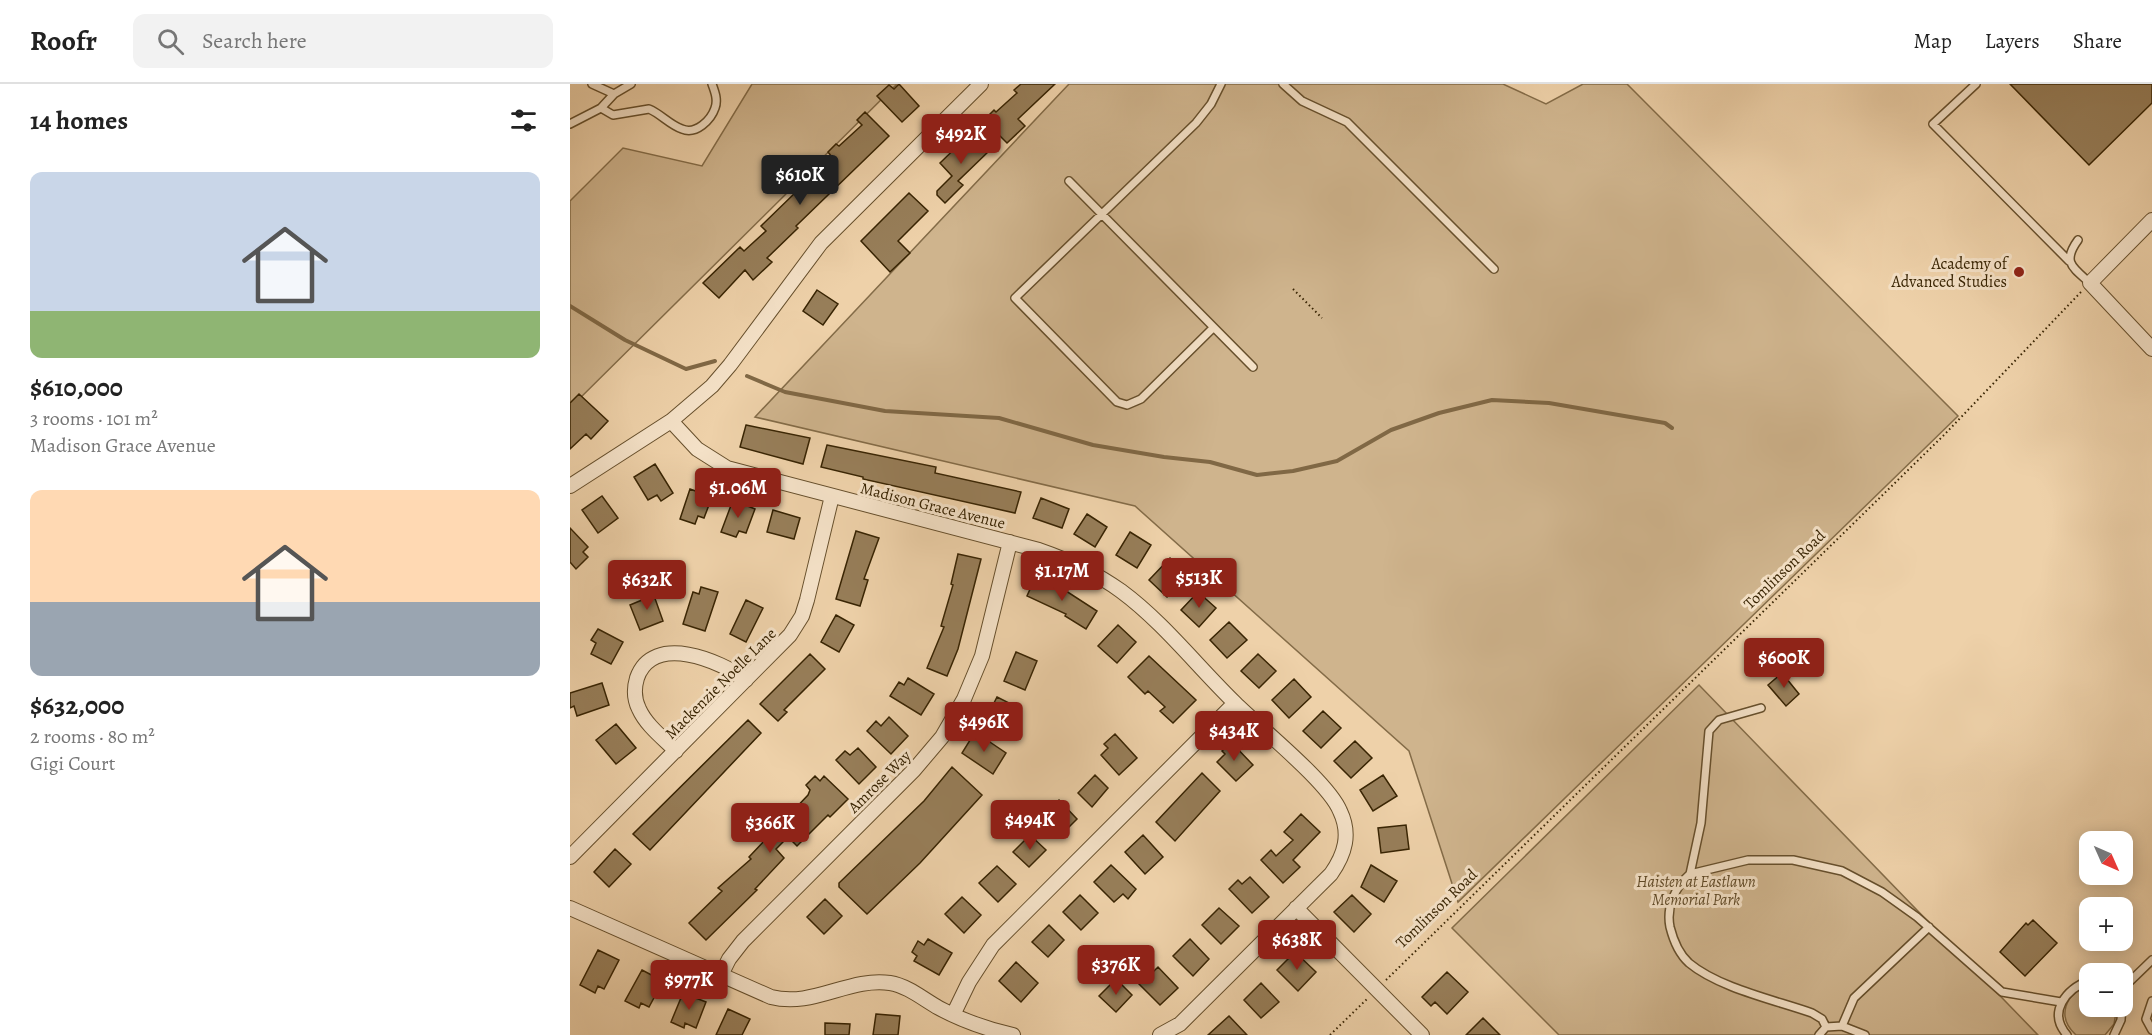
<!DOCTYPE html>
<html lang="en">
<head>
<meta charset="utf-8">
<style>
	body { margin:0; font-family:Alegreya,serif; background:#f2f2f2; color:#222; height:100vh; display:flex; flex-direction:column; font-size:22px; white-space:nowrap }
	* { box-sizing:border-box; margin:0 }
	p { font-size:20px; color:#767676 }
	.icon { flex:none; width:33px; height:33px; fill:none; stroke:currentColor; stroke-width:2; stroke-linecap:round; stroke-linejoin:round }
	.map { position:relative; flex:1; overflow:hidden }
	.drawer { display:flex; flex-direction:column; background:#fff; width:570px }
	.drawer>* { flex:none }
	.needle { width:39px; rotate:135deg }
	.fabs { position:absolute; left:1509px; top:747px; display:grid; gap:12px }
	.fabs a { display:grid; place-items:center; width:54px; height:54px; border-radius:12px; background:#fff; box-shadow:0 3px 15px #0003; font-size:30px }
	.price { position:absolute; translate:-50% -51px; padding:0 14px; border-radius:6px; background:#8f2418; color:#fff; font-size:20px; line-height:39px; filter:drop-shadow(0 2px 3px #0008) }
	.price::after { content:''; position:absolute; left:50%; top:36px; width:18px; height:14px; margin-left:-9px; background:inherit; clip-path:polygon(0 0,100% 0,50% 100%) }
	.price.current { background:#222; color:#fff }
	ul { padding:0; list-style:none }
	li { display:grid; align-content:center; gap:12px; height:318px; padding:0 30px }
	li span { display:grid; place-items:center; height:186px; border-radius:12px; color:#555 }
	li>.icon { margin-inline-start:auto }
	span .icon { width:108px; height:108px; fill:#fffc; stroke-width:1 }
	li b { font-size:26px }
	h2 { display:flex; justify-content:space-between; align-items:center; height:72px; padding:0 30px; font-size:26px }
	header { display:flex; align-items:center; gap:36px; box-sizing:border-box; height:84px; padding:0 30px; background:#fff; border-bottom:2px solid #e0e0e0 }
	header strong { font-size:28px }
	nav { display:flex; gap:33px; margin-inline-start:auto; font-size:21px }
	.search { width:420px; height:54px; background:#f2f2f2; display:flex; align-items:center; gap:15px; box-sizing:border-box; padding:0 21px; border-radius:12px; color:#767676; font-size:22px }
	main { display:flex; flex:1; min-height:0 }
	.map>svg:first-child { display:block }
</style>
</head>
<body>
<header>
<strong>Roofr</strong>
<div class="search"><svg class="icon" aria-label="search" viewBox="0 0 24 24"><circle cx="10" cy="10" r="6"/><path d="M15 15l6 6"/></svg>Search here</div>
<nav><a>Map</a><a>Layers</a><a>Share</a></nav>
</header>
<main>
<section class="drawer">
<h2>14 homes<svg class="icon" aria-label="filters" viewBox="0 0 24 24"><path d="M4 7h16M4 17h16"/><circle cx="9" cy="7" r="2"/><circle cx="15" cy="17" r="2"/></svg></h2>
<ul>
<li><span style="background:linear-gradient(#c9d6e8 75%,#8fb573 0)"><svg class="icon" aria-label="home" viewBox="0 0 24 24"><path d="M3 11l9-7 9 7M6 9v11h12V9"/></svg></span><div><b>$610,000</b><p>3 rooms · 101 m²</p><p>Madison Grace Avenue</p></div></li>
<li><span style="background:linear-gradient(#ffd9b3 60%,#9aa5b1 0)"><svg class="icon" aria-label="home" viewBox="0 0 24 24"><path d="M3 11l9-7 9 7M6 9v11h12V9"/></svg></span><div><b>$632,000</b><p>2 rooms · 80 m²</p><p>Gigi Court</p></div></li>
</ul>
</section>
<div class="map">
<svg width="1582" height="951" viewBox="0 0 1582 951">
	<rect width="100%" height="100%" fill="#eed1a9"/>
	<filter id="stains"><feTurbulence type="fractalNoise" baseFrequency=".00333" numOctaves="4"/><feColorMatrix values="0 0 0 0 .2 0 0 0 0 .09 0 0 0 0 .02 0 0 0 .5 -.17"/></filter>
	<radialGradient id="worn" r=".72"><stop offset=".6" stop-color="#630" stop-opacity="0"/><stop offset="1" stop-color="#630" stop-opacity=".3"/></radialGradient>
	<!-- green -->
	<path fill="#cfb48d" stroke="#846c48" stroke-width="1.5" d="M182 0H327L0 324V117L53 64 132 82Z
		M499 0H933L976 20 1013 0H1057L1388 332 888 818 839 667 565 422 185 333Z
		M1129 601 1468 951H989L882 844Z
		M1519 902 1520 922 1547 923 1544 940 1535 951H1506C1486 933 1495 909 1519 902Z"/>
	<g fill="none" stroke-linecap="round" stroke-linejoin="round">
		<!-- stream -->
		<path stroke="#806845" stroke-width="4" d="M0 222 55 256 116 285 145 277
			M177 292 215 308 315 327 429 334 523 361 594 373 640 378 687 391 723 387 767 377 821 346 869 329 922 316 979 319 1095 339 1102 344"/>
	</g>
	<!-- building -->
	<path fill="#977e59" stroke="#382403" stroke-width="1.5" d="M329 0 349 22 332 38 307 12 319 1 324 5Z
		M451 0H485L448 35 455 42 437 59 414 36 424 26 426 28 447 9 444 6Z
		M1440 0H1582V19L1519 81Z
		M295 28 319 52 226 142 228 144 197 174 202 178 183 196 175 186 149 214 133 199 170 163 174 167 196 147 191 142 262 73 258 68 266 60 269 62 292 41 287 36Z
		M401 49 419 67 388 97 393 101 375 119 367 111V107L382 92 370 79Z
		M339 109 358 127 328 157 340 169 320 188 291 157Z
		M247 206 268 220 253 241 233 227Z
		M9 310 38 337 21 355 16 350 0 365V319Z
		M176 341 240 354 233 380 170 363Z
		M257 361 366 383 365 389 451 408 445 429 293 395V393L251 383Z
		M85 380 103 409 91 417 87 411 78 416 64 393Z
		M120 405 142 413 134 434 128 432 125 440 110 435Z
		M32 412 48 434 28 449 12 426Z
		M471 414 499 425 492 444 463 434Z
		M163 416 185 425 176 449 169 447 166 453 151 448Z
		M203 426 230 434 224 455 197 448Z
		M517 430 537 443 525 463 504 450Z
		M0 444 18 463 13 468 18 473 6 485 0 478Z
		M286 447 309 454 294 495 298 496 290 522 266 515Z
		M560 448 581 461 567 484 546 471Z
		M388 470 411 475 388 565 377 592 357 584 374 543 371 542 383 501 381 500Z
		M600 474 618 492 597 513 579 496Z
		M466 492 493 505 527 527 516 545 495 532 496 530 457 512Z
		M131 503 148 508 135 547 113 540 123 508 129 510Z
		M82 506 93 537 70 546 60 521 72 516 70 511Z
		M628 508 646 524 629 543 611 526Z
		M176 516 193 524 176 558 160 550Z
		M266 531 284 541 269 568 251 558Z
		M659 538 677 556 657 574 640 556Z
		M548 541 566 558 547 579 528 562Z
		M28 545 53 558 41 580 21 570 26 559 21 556Z
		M446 568 467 577 455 606 434 597Z
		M240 570 255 585 214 626 217 628 208 637 190 620Z
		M688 570 706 587 689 604 671 587Z
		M579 572 626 616 603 639 590 627 595 623 578 607 575 610 558 593Z
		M1212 589 1229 610 1216 622 1198 601Z
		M338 594 364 610 351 631 320 612 329 598 334 601Z
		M724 595 741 613 719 634 702 616Z
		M32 599 39 621 7 632 4 622 0 624V609Z
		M427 613 451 625 440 647 416 635Z
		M753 627 771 644 751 664 733 647Z
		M319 633 338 652 321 670 297 647 306 637 311 642Z
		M178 636 191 649 80 766 63 750Z
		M46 640 66 664 46 680 26 656Z
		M405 648 436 669 423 690 392 669Z
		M545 650 567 674 549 691 531 671 538 664 534 660Z
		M785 657 802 674 781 694 764 677Z
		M661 658 683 681 666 697 647 678 655 670 652 667Z
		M288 664 306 683 289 700 266 676 275 667 280 671Z
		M382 683 412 711 350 779 297 830 269 803V799L354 717Z
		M632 689 650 707 605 757 586 738Z
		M525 691 538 704 522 723 508 709Z
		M813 691 827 712 803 727 790 706Z
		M245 692 250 697 254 692 278 715 260 733 258 731 227 762 218 753 206 765 214 774 185 805 187 806 136 856 119 839 152 807 148 804 181 775 179 773 212 738 207 733 216 724 221 729 238 711 240 706 236 701Z
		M489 716 507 735 490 752 471 733Z
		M731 730 750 748 723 776 730 783 713 799 691 776 701 766 706 772 723 756 714 748Z
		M836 741 839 765 811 769 808 744Z
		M460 751 476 766 459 783 443 768Z
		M573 751 593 773 575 790 555 768Z
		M45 765 61 780 39 803 24 788Z
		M541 781 566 805 558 815 553 810 544 818 524 798Z
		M801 781 827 797 814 818 791 803Z
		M427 782 446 800 428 818 409 799Z
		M680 793 699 813 682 829 659 805 668 796 672 800Z
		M510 811 528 829 511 846 493 828Z
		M782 811 801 830 784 848 764 828Z
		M392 813 411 831 394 849 375 830Z
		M255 815 272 832 254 850 237 833Z
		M649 824 669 842 651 860 632 841Z
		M1463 836 1487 859 1455 892 1430 868 1456 839 1458 841Z
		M479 841 494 856 478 873 462 858Z
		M358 855 382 869 369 891 344 877 347 872 342 868 348 857 354 861Z
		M620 855 639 875 623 892 603 872Z
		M28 866 49 876 34 905 28 902 25 909 10 901Z
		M725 868 746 888 728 907 707 886Z
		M446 878 468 899 451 918 429 897Z
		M579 883 583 888 588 883 608 904 590 921 565 896Z
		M72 886 93 897 79 923 71 919 69 924 55 917Z
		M877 888 898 908 877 930 865 918 861 922 852 913Z
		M546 895 562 911 546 928 529 912Z
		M691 899 709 918 691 934 674 916Z
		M113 909 136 918 126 944 115 939 114 944 101 938Z
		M158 925 180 935 172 951H146Z
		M306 930 330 932 328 951H303Z
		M659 932 677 951H638Z
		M913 934 930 951H896Z
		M255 939 280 940 279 951H255Z"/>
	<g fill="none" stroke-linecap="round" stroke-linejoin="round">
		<!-- service casing -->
		<g stroke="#664f2c" stroke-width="10">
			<path id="service" d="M22 0 44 10 61 0
				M713 0 732 17 777 38 924 185
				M1406 0 1363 40 1499 177
				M31 24 43 31 79 25C91 30 100 41 112 45 126 51 141 36 145 24 148 16 145 8 142 0
				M0 40 31 24 44 10
				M499 97 683 283
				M1508 156C1492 178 1502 183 1520 199
				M643 244 571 315 557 321 547 318 445 214 626 39 641 20 651 0
				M1191 624 1149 636 1139 647 1131 739 1120 790 1178 776H1223L1272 787 1312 808 1347 833 1432 908 1491 918
				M1120 790C1105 803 1096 823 1100 843 1103 855 1109 870 1119 879 1149 904 1205 916 1242 929L1252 935 1256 943 1272 942 1284 914 1359 843
				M1552 905 1582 876
				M1582 917 1576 935 1582 946
				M1272 942 1295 951
				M1249 951 1256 943
				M1497 951C1477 928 1496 905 1520 896
				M1544 951 1551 936 1552 920"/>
		</g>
		<!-- minor casing -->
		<g stroke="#664f2c" stroke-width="16">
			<path id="minor" d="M1582 136 1520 199 1582 265
				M101 337 142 302 160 281 251 159 411 0
				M0 402 101 337 127 365 157 384 469 466C498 476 526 489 551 507 593 538 627 582 665 619 690 644 758 698 770 727 781 750 775 770 761 790L610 940 590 951
				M106 667C93 654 76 641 69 625 64 615 64 604 67 594 83 548 151 577 176 596
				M0 773 220 551 232 532 237 516 262 412
				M0 824 201 913C243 924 279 893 320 899 338 902 353 915 369 924 393 937 416 945 443 951
				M726 824 852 951
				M152 889 159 875 173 857 344 686 372 653 394 615 412 572 440 458
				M383 931 399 898 423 861 665 619"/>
		</g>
		<!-- path -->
		<path stroke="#382403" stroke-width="2" stroke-dasharray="1.5 3" stroke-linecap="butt" d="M723 205 752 234
			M816 896 1374 351 1511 208
			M760 951 797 915"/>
		<!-- service -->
		<use href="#service" stroke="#f4e1c7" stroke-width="7"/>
		<!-- minor -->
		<use href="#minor" stroke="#f4e1c7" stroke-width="14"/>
	</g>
	<!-- markers -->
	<circle fill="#8f2418" stroke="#f4e1c7" stroke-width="2" cx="1449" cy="188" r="6"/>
	<g text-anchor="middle" stroke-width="6" stroke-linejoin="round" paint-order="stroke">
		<!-- poi labels -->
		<g font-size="16" fill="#382403" stroke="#f4e1c7" text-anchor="end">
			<text x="1437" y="185">Academy of<tspan x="1437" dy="18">Advanced Studies</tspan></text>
		</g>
		<!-- street labels -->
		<g font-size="16" fill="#382403" stroke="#f4e1c7">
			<text transform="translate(363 421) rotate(14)" y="6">Madison Grace Avenue</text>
			<text transform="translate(1214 485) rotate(-44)" y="6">Tomlinson Road</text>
			<text transform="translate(150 599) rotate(-45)" y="6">Mackenzie Noelle Lane</text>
			<text transform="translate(309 697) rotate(-45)" y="6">Amrose Way</text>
			<text transform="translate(866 824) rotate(-44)" y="6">Tomlinson Road</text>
		</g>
		<!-- park labels -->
		<g font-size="16" font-style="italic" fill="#5e4826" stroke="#f4e1c7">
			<text x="1126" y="803">Haisten at Eastlawn<tspan x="1126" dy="18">Memorial Park</tspan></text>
		</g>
	</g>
	<rect width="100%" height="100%" filter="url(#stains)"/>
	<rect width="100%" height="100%" fill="url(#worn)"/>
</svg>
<div class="fabs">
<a><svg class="needle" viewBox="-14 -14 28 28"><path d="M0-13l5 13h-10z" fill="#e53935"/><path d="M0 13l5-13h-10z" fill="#767676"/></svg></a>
<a>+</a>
<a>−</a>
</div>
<b class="price" style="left:391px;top:81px">$492K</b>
<b class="price current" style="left:230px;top:122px">$610K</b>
<b class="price" style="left:168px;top:435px">$1.06M</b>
<b class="price" style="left:492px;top:518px">$1.17M</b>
<b class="price" style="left:629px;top:525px">$513K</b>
<b class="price" style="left:77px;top:527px">$632K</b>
<b class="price" style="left:1214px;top:605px">$600K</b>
<b class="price" style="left:414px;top:669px">$496K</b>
<b class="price" style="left:664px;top:678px">$434K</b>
<b class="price" style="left:460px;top:767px">$494K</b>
<b class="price" style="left:200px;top:770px">$366K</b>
<b class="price" style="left:727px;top:887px">$638K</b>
<b class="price" style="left:546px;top:912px">$376K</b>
<b class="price" style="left:119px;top:927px">$977K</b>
</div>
</main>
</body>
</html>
